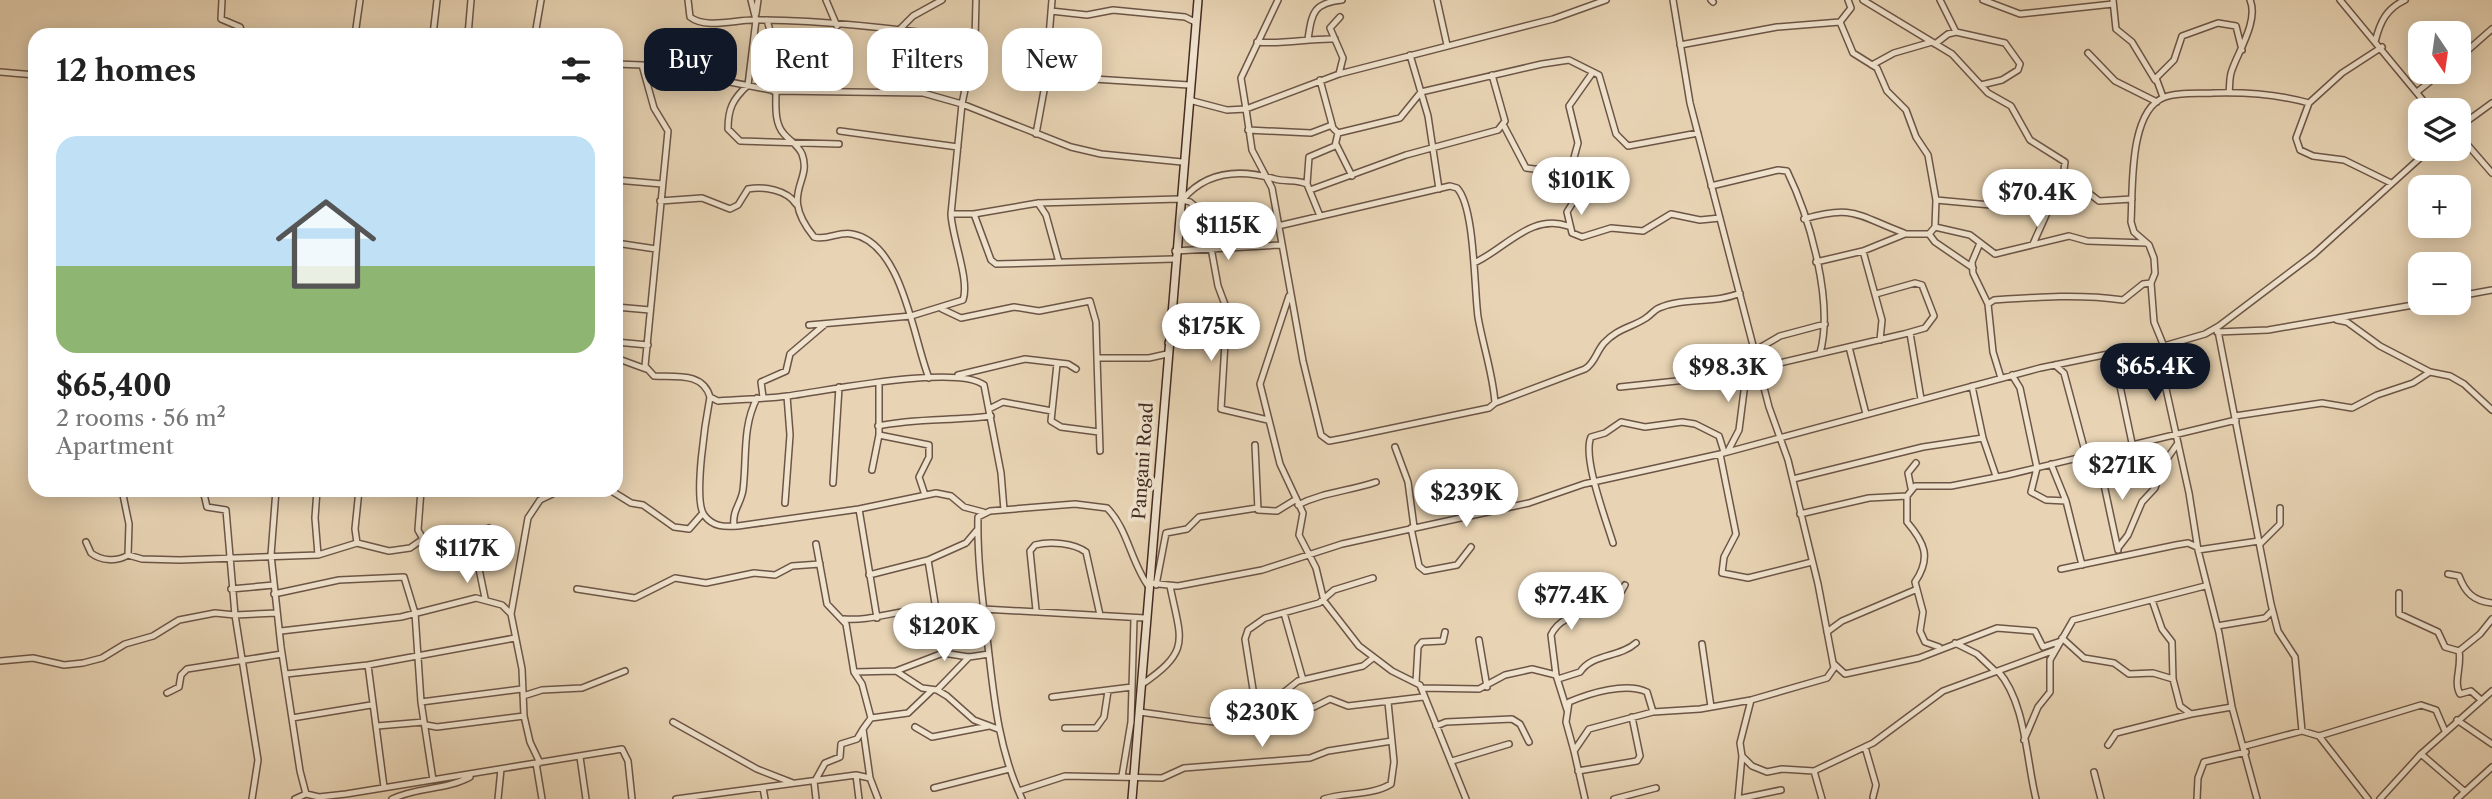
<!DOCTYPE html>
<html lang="en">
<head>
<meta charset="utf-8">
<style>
	body { margin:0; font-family:"Libre Caslon Text",serif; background:#f6f6f6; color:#222; height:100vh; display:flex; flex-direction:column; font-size:26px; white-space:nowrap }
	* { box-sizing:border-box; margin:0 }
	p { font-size:23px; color:#767676 }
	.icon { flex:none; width:38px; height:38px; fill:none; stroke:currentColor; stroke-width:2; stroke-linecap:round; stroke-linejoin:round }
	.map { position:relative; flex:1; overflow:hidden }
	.panel { position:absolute; left:28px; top:28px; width:595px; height:469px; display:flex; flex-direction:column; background:#fff; border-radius:21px; box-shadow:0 4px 18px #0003 }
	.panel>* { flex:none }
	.banner { position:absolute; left:644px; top:28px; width:665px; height:63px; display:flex; gap:14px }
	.needle { width:46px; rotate:167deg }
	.fabs { position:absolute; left:2408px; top:21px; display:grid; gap:14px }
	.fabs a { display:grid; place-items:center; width:63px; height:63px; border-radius:14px; background:#fff; box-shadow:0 4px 18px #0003; font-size:35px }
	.price { position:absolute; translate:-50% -60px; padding:0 16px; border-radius:24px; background:#fff; color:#222; font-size:23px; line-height:46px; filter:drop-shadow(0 2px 4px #0008) }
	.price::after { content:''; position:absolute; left:50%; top:42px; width:21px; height:16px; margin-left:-10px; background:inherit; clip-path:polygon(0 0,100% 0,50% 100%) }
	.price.active { background:#111827; color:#fff }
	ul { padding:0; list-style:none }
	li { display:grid; align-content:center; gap:14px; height:371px; padding:0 28px }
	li+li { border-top:2px solid #e0e0e0 }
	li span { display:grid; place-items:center; height:217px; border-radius:21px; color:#555 }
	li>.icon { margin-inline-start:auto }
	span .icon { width:126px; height:126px; fill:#fffc; stroke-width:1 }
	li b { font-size:30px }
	h2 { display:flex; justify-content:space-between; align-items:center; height:84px; padding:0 28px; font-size:30px }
	.pill { padding:0 24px; border-radius:21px; background:#fff; box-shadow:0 4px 18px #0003; font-size:24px; line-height:63px }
	.pill.active { background:#111827; color:#fff }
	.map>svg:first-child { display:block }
</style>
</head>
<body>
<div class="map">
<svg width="2492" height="799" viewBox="0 0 2492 799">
	<rect width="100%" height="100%" fill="#e8d4b4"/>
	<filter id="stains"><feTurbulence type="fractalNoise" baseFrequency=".00286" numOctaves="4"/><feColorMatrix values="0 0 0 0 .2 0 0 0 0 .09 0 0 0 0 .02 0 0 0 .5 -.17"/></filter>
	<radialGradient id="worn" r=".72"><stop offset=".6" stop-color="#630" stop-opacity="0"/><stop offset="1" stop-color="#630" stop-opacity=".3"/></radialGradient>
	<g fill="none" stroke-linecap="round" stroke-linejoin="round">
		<!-- minor casing -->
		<g stroke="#6c5547" stroke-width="8">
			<path id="minor" d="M222 0 221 19 240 27 243 35
				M688 0 690 17C705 29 735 20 753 20 826 20 902 29 975 40
				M751 0 756 20 748 85C733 99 728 108 728 129L740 141 839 144
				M826 0 837 26
				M1278 0 1241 78 1246 109 1339 74 1553 19 1606 0
				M1437 0 1447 45
				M1711 0 1713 2
				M1863 0 1952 54 1988 93 2011 106 2030 140 2065 162 2063 177 2072 186 2086 191 2099 201 2132 199
				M1940 0 1956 32
				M1983 0 2020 14 2113 4
				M2113 0 2116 29 2132 42 2155 80
				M2340 0 2431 110
				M1051 11 1087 15 1113 10 1185 17 1195 22
				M756 14 758 0
				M767 20 776 52 773 91
				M1840 22 1853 53 1877 68 1887 91 1906 110 1916 137 1928 155 1936 200 2046 210
				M899 30 913 16 942 0
				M355 35 360 0
				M433 35 437 0
				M468 35 471 0
				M535 35 541 0
				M1308 39C1312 13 1313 3 1342 0
				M1257 42C1284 45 1309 38 1335 39
				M2375 42C2380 22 2386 9 2405 0
				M1935 44 1948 34 1956 32 2005 43 2020 64 2018 70 2002 80 1981 85
				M1680 45 1777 27 1840 22 1851 8 1848 0
				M2088 53 2115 81 2157 102
				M1410 55 1428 116 1439 189
				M2459 58 2492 29
				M616 64 642 65 776 91 923 93 962 104 1071 147 1101 154 1182 162
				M642 65 654 108 668 131 645 366 654 376C676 377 703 372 710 397L718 401C741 399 765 399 788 396 826 391 957 364 984 385L1001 473 1004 510
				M1872 65 1894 53 1932 42
				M0 72 35 75
				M1593 72 1569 106 1578 143 1572 165 1580 191 1567 212 1572 233 1582 237 1611 228 1643 231 1671 214 1700 220 1720 218
				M1339 74 1343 58 1330 28 1340 17
				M1046 76 1189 85
				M1320 80 1333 128 1338 133 1400 118 1421 92 1542 64 1569 60 1599 75 1616 134 1628 146 1698 133
				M776 91C776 105 774 123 784 134 790 141 798 145 802 154 813 183 778 192 814 237 827 241 839 231 852 234 903 243 913 339 929 378
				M2417 92 2442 72
				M2229 93C2230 86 2229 77 2232 70 2238 52 2259 20 2250 0
				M2163 97 2156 78 2174 60 2182 36 2218 23 2236 26 2242 50
				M1189 100 1227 110 1246 109 1252 150 1272 188 1303 361 1321 435 1329 441 1345 438 1489 408 1495 403C1493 374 1483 346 1478 317 1474 288 1475 207 1457 188L1450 186 1278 226
				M2309 103 2296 138 2300 150 2313 156 2344 160 2391 183
				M1504 126 1526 168 1551 171
				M2459 127 2492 103
				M1248 130 1311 133 1332 125
				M840 131 958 147
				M1036 134 1045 85 1052 0
				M2459 135 2492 173
				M1336 144 1352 176
				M616 180 662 184
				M1307 184 1309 157 1335 146 1338 133
				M1711 186 1778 170 1787 171C1810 218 1834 303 1820 353
				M1310 190 1406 155 1498 130 1505 121 1492 75
				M1183 199C1207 171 1241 169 1275 179 1285 182 1297 179 1307 184L1320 216
				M660 201 702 198 730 209 738 205 748 189C764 186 787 190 796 204
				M1038 203 1046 215 1059 262
				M951 214 962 104 975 40 976 0
				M974 214 991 260 996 264 1174 259
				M1804 219C1854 204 1858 216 1904 233
				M1935 227 1970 235 1995 254 2069 236 2087 241 2146 243
				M1929 234 1935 242 1973 268
				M616 243 656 249
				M1980 243 1972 262 1973 273 1988 304 1993 352 2001 378
				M2033 244 2063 177
				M1175 251 1280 245
				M1863 251 1882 320 1880 340
				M1816 262 1863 251 1905 234H1929L1935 227 1936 200
				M1474 263C1505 249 1531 213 1568 226
				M1289 296 1260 384 1280 464 1303 513 1299 535 1316 568 1324 601 1359 646 1392 671 1420 685 1466 799
				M2459 296 2492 290
				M1988 304 1994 300C2038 297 2079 294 2123 300L2143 284 2151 283
				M616 307 650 310
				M942 309 961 318 1014 307 1039 311 1090 301 1096 322 1097 358H1149L1167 354
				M2337 320 2347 322 2380 346 2430 372 2450 376 2464 384 2492 410
				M809 325 911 316 963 300C970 280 952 238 951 214H974L1038 203 1179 199 1190 202 1205 215 1218 286 1227 310 1221 409 1268 420
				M2218 331 2271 604 2278 631 2295 657 2302 731
				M2217 332 2268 330 2425 303
				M1910 333 1921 399
				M616 342 648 345
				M1168 343 1227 334
				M2163 344 2154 322 2151 283 2155 273 2154 258 2149 245 2134 232 2131 222C2133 191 2128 110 2165 97 2179 92 2198 94 2213 93 2247 92 2277 94 2309 103L2342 73 2382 47
				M1849 347 1866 414
				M1756 350 1780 336 1825 324
				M2113 353 2132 443
				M616 358 646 369
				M1097 358 1100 451
				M1057 364 1051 421 1061 427 1099 432
				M2055 365 2064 373 2086 455
				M958 375 1025 359 1068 364 1076 369
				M2012 375 2020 388 2037 468 2031 492 2046 500 2066 501 2082 565
				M879 384V435L929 445V457L919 477 925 495
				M1972 386 1983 438 1996 476
				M1620 387 1724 376 1904 334 1925 328 1934 316 1922 285 1915 283 1876 294
				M710 397C706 418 693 499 704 515 713 527 724 527 738 526L859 509 936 493 951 496 964 507 983 512
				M763 397 761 382 786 371 790 354 824 325
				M1495 403 1585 369C1595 363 1596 352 1604 343 1618 328 1631 328 1646 318 1651 315 1654 310 1659 308 1685 297 1715 304 1740 293
				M989 409 1003 402 1052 411
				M2235 416 2322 403 2352 408 2377 395 2413 383 2430 372
				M878 426C915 418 953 421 991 416
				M1255 445 1258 510 1277 511 1295 500
				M1395 447 1408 482 1414 527
				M1728 451 1739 430 1745 383 1753 370
				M2097 452 2118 550
				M1720 454 1736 534 1724 557 1722 573 1748 578 1812 562
				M2051 464 2066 501
				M872 470 879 435
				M1793 479 1923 447 1983 438
				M833 483 839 387
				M1911 488 1908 473 1916 463
				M122 490 129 524 128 555
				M203 490 207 507 226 510 235 615 277 613
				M276 490 271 555 281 647 300 771 306 794 319 797 346 794 622 749 628 761 632 799
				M317 490 315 518 318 555
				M421 490 418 530 423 539
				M610 490 631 503 643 505 674 527 689 529 703 513
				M1907 496V522C1924 542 1932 557 1915 582L1923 612 1920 631 1925 642 1939 647
				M785 503 790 435 787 396
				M1298 505C1323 492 1350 491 1376 482
				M859 509 877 618
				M1800 514 1869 498 1907 496 1915 486H1951L2007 475 2236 420
				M734 526C732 510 741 504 743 490 747 458 742 427 757 398
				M1411 528 1419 566 1425 571 1457 565 1471 547
				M86 542 91 553C101 561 117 562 128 555L142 559 180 560 318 555 357 543 389 551 410 548 423 539 443 545 478 564
				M357 543 355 529 359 490
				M1613 543C1606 520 1582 457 1591 437L1605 433 1621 422 1645 427 1682 422 1695 424 1719 436 1724 452
				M816 544 827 604 846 624 854 672 862 684 871 718
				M2260 544 2280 524V508
				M2118 548 2128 535 2142 502 2155 488 2162 466 2178 443
				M2198 550 2259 541
				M2061 569 2176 545 2188 543 2197 547
				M2448 574 2459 576C2465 592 2473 601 2492 603
				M869 575 928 560
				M1149 583 1178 586 1262 570 1342 544 1529 503 1584 484 1720 454 2040 368 2128 350 2157 348
				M1156 585 1166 533 1187 529 1199 517 1257 508
				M231 589 274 585
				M577 589 635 598 675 578 706 583 754 573 775 575 792 566 820 564
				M2399 593V614L2438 632 2445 647 2459 651C2462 667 2453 682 2460 694L2471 691 2480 699
				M274 594 339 580 404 577 415 613 421 702 433 780
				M485 598 478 564 489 528
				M2152 600 2162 629 2172 642 2173 679
				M983 609 1145 618
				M1036 610 1030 551 1035 545C1050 541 1074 543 1086 552L1100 615
				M1284 613 1303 680
				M511 614 528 518 540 500 561 490
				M844 619C876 622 907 605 937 611
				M2217 626 2265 618 2272 611
				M281 631 401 617 476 598 502 605 511 614 522 669 524 716 530 742 540 763
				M1827 632 1842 621 1915 590
				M2062 638 2084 658 2114 663 2129 674 2153 673 2173 679 2180 706 2191 714 2232 707
				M1479 640 1487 687
				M1955 643 1977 654 1995 671
				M1702 644 1711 707
				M2459 651 2480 634 2492 619
				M943 653 928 560 966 543 977 530
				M0 661 33 658 64 665 83 663 102 658 125 644 153 636 179 620 215 613 235 615 258 760 252 799
				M1833 663 1845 674 1919 658 1997 628 2035 631 2043 647 2061 641
				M368 665 384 787
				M896 671 943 653 969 657 989 654
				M1998 671C2026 703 2026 759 2036 799
				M854 672 896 671 922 688 937 690 947 696 974 720 998 729
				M286 674 368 665 515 638
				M1558 679 1580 672C1593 653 1619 658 1636 643
				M1416 682 1418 647 1422 642 1443 641 1445 632
				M1141 685C1192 650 1181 641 1170 586
				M1421 688 1479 689 1505 675 1532 669 1556 675
				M937 690 969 657
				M167 693 179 687 181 675 187 669 282 654
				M523 696 542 690 582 688 625 671
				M1052 697 1132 687
				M421 702 522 689
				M1567 710 1556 675 1551 635C1566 604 1608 621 1625 585
				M1139 712C1185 717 1234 731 1279 717 1287 715 1288 707 1295 703L1314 707 1330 699 1348 706 1423 697
				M292 718 371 705
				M2457 720 2492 744
				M1258 721 1245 639 1248 630 1265 618 1319 603 1334 590 1373 578
				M1261 721 1268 705 1298 681 1363 666 1373 658
				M673 722 757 769 793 783
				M426 725 437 727 524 716
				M377 726 424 722
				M1436 726 1446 722 1512 719 1520 724 1529 742
				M915 727 932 737 989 726
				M1065 728H1096L1104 717 1108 691
				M2319 736 2421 705 2436 710 2445 731
				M2024 740 2038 707 2050 692V660L2073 620 2205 586
				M2108 745 2116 733 2191 714
				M2245 746 2302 731 2319 736 2368 799
				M1865 747 1876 785 1873 797
				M1574 751 1566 722 1569 702C1590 693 1626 682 1647 692L1653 712
				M2421 754 2464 791
				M1742 756 1752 766 1767 772 1782 769 1814 771 1873 743 1943 691 2055 650
				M580 757 586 799
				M1452 761 1509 744
				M536 763 542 799
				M1578 771 1637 761 1640 756 1632 717
				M1814 771 1822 799
				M2094 772 2101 799
				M856 775 859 799
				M1122 776 1131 722 1134 619
				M870 778 863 729 871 718 908 713 932 690
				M814 781 816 799
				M815 781 825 763 840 757 841 744 857 739 863 729
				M763 788 765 799
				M934 788 1009 769
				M1019 791 1065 776 1162 778 1184 768 1310 758 1328 751 1392 741
				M295 799 306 794
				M392 799C417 787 446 790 470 777
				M498 799 501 769
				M676 799 856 775 870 778 878 799
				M1022 799C999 751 994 699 988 646 983 603 977 560 978 517L990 511 1075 504 1107 508C1128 529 1131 563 1149 587
				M1324 799C1346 792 1371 796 1391 784L1394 762 1388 702
				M1585 799 1574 751 1589 729 1653 712 1700 709 1751 700 1827 678 1834 668 1818 584 1788 460 1769 407 1690 103 1673 0
				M1614 799 1656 788
				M1738 799 1742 756 1740 743 1751 700
				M1738 799 1781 790
				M2197 799 2198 778 2204 762 2246 752
				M2257 799 2232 707 2219 633 2198 550 2189 493 2157 348 2205 334 2219 326 2314 254 2430 149
				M2380 799 2421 754 2492 691
				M2457 799 2492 767"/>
		</g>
		<!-- secondary casing -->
		<g stroke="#432b23" stroke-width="10">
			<path id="secondary" d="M1132 799 1198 0"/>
		</g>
		<!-- minor -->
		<use href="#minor" stroke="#f0e3ce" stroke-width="5"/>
		<!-- secondary -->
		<use href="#secondary" stroke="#f0e3ce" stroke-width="7"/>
	</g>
	<g text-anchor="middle" stroke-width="7" stroke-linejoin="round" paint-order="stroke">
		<!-- street labels -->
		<g font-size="18" fill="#432b23" stroke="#f0e3ce">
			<text transform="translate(1143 461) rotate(-86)" y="6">Pangani Road</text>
		</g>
	</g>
	<rect width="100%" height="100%" filter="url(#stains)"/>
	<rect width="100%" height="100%" fill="url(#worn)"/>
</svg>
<div class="fabs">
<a><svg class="needle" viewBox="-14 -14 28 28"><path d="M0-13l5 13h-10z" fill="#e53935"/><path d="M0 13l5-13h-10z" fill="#767676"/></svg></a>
<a><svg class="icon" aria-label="layers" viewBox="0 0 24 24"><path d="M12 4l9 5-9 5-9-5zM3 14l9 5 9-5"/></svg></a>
<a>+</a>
<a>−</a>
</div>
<b class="price" style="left:1581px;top:217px">$101K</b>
<b class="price" style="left:2037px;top:229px">$70.4K</b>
<b class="price" style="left:1228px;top:262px">$115K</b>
<b class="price" style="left:1211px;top:363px">$175K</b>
<b class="price active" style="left:2155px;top:403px">$65.4K</b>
<b class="price" style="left:1728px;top:404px">$98.3K</b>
<b class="price" style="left:2122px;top:502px">$271K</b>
<b class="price" style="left:1466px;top:529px">$239K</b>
<b class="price" style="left:467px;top:585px">$117K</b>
<b class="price" style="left:1571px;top:632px">$77.4K</b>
<b class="price" style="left:944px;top:663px">$120K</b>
<b class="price" style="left:1262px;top:749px">$230K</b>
<div class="banner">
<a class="pill active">Buy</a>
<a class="pill">Rent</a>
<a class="pill">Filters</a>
<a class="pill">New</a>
</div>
<section class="panel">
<h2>12 homes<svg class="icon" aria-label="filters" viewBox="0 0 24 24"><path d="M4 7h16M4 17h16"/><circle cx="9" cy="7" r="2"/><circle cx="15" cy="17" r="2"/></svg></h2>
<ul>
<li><span style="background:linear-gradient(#bfe0f5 60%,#8fb573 0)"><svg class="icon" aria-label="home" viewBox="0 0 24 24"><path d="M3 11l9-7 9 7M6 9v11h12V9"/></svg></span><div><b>$65,400</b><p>2 rooms · 56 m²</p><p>Apartment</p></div></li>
</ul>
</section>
</div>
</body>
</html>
